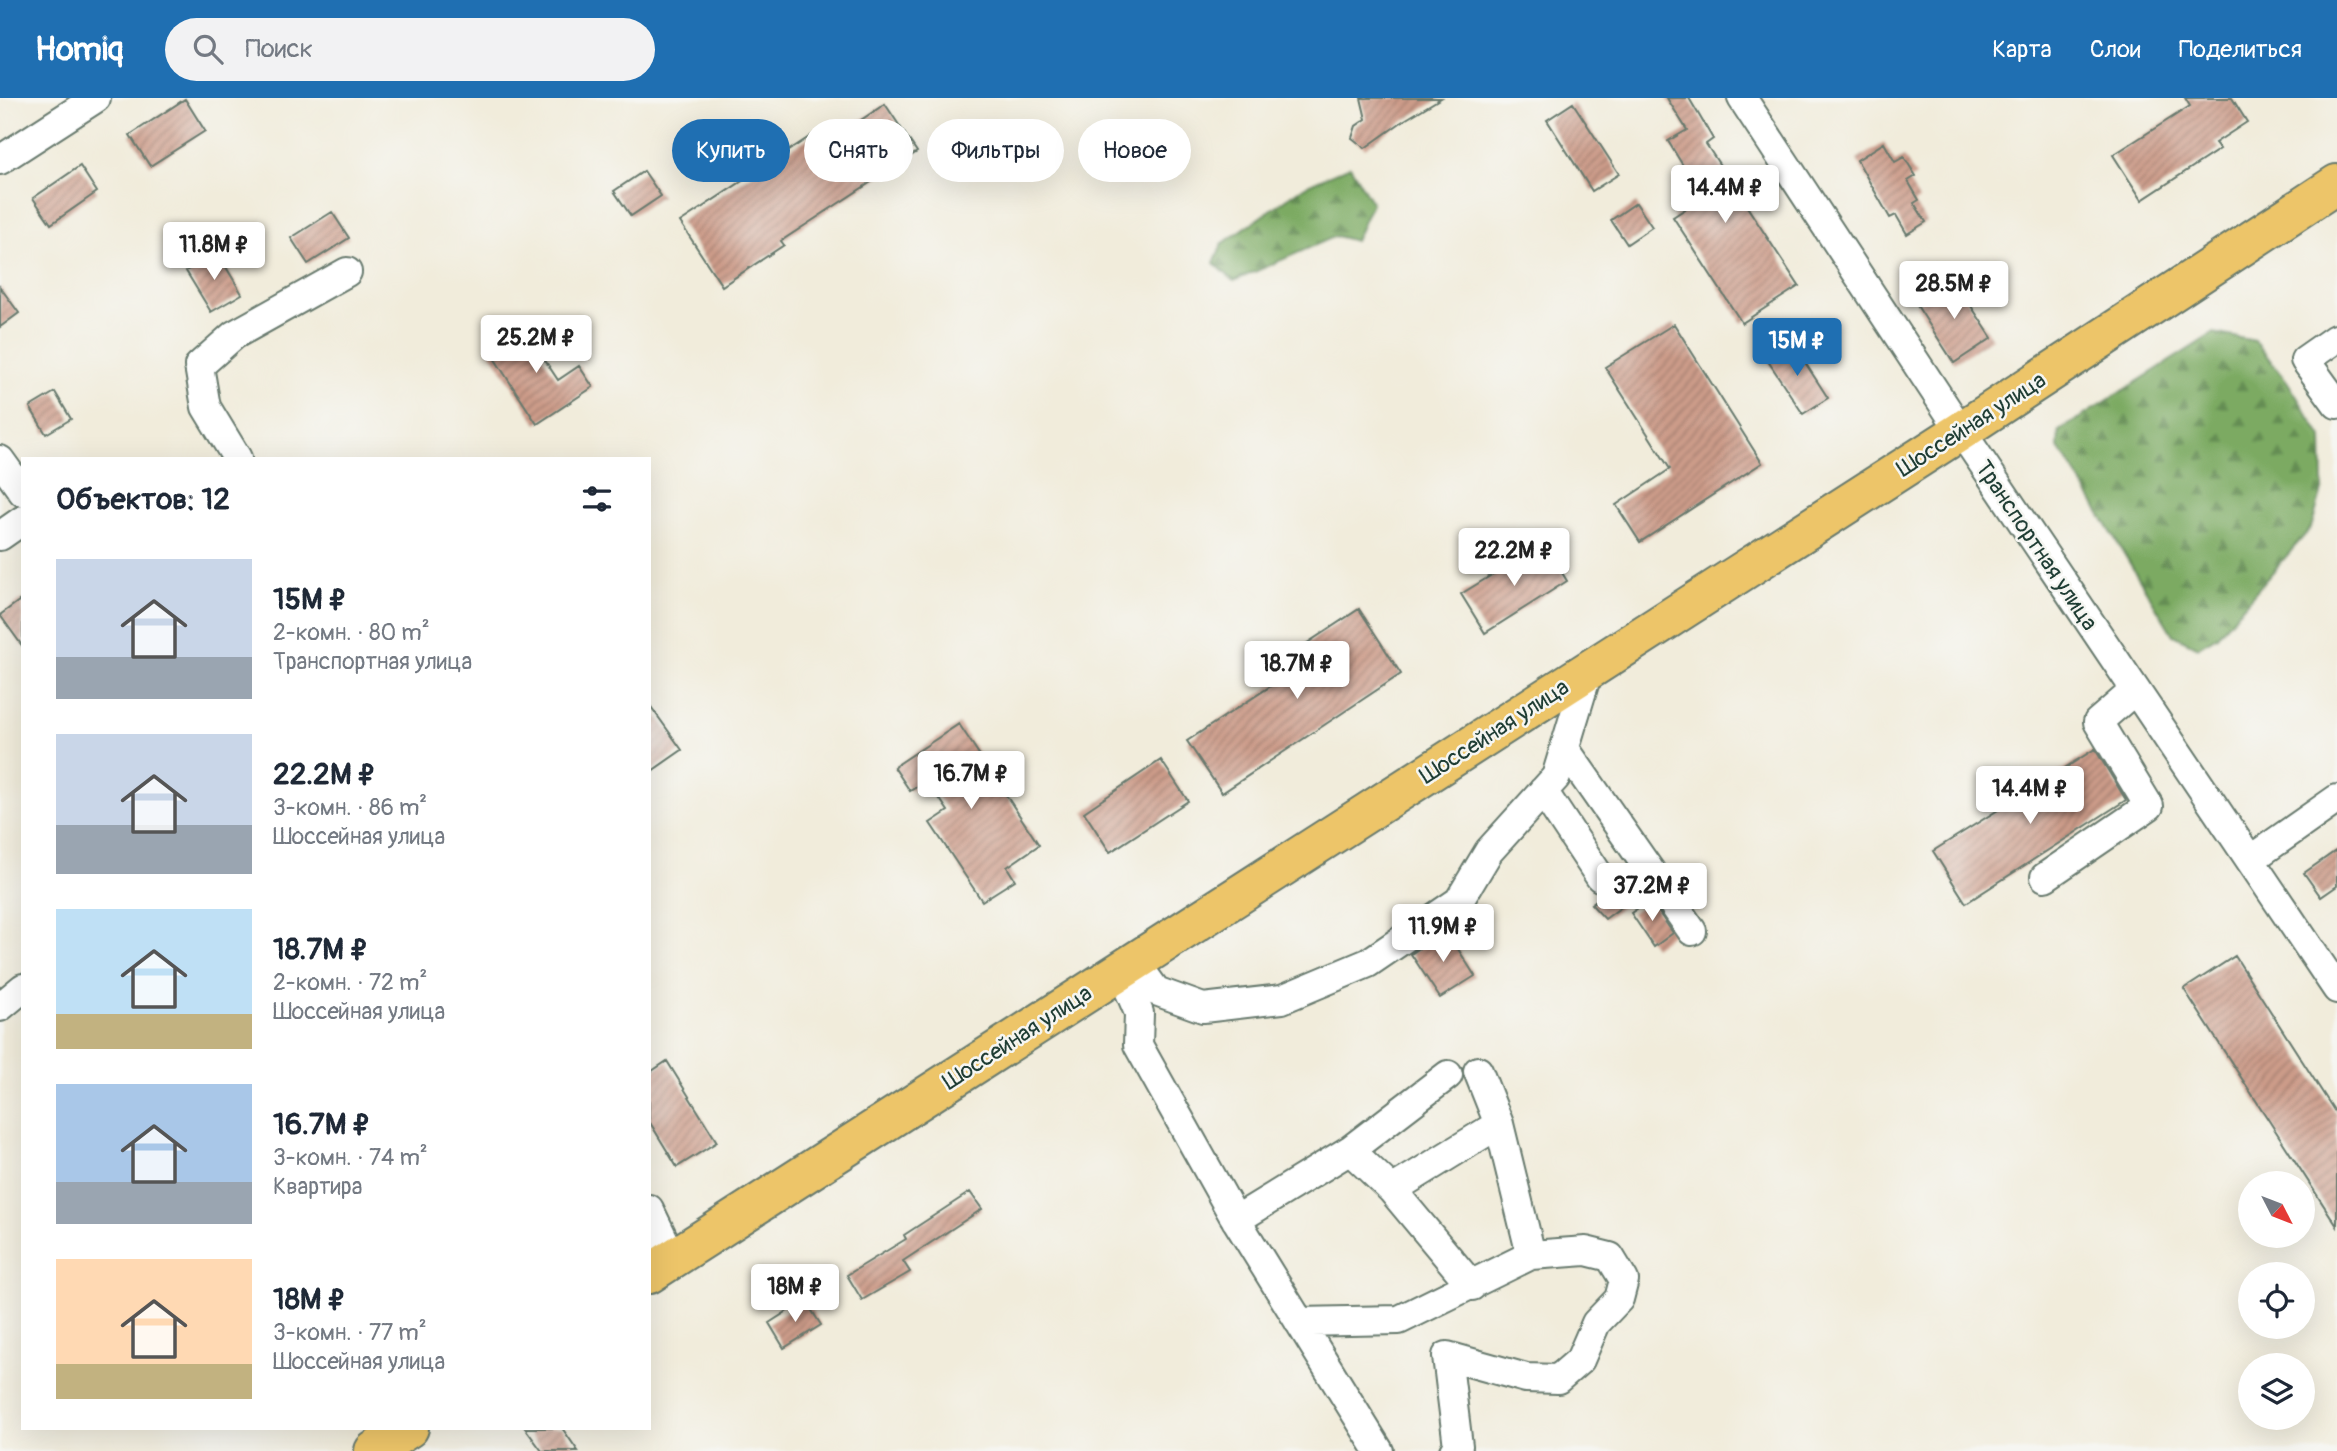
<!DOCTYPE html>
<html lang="ru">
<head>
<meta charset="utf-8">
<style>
	body { margin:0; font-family:Pangolin,sans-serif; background:#f2f2f3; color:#1f2937; height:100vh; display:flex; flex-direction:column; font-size:26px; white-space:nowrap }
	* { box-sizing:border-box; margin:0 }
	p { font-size:23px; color:#747a83 }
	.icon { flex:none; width:38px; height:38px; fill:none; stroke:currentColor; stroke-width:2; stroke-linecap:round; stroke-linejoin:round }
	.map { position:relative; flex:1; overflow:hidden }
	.drawer { position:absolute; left:21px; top:359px; width:630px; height:973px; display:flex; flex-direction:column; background:#fff; border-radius:0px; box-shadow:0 7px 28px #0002 }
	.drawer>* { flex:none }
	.guide { position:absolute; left:672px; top:21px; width:665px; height:63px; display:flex; gap:14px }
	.needle { width:46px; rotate:132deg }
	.tools { position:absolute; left:2238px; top:1073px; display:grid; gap:14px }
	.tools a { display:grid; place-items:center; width:77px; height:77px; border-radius:50%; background:#fff; box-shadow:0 7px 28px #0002; font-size:35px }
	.price { position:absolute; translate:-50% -60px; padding:0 16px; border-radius:7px; background:#fff; color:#222; font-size:23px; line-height:46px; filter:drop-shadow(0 2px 4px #0008) }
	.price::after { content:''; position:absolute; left:50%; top:42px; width:21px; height:16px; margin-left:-10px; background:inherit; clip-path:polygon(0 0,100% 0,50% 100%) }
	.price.on { background:#1f6fb2; color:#fff }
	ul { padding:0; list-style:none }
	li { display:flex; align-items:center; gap:21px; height:175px; padding:0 35px }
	li span { display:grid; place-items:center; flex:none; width:196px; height:140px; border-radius:0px; color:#555 }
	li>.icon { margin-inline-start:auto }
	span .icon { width:84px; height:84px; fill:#fffc; stroke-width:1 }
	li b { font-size:30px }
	h2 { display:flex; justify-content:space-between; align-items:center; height:84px; padding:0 35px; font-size:30px }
	.pill { padding:0 24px; border-radius:32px; background:#fff; box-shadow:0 7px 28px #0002; font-size:24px; line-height:63px }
	.pill.on { background:#1f6fb2; color:#fff }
	header { display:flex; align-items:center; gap:42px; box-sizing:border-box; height:98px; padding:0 35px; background:#1f6fb2; color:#fff }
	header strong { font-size:33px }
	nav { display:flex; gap:38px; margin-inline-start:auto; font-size:24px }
	.search { width:490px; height:63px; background:#f2f2f3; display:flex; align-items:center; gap:18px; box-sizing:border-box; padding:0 24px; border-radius:38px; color:#747a83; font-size:26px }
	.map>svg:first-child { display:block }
</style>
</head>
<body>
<header>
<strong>Homiq</strong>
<div class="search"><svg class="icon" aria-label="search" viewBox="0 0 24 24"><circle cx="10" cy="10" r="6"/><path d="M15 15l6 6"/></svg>Поиск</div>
<nav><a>Карта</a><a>Слои</a><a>Поделиться</a></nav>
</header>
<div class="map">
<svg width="2337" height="1353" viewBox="0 0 2337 1353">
	<defs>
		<pattern id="forest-firs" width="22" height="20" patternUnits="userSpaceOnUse" patternTransform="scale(1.75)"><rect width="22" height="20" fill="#7baa62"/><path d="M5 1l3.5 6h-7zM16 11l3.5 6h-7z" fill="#648c52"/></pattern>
		<pattern id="building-hatch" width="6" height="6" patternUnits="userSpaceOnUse" patternTransform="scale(1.75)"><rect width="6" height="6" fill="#cc9b89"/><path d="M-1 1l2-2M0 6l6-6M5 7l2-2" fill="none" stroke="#a58071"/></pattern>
	</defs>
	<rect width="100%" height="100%" fill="#f6f6f2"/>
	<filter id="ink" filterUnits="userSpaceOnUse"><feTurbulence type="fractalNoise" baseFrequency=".0143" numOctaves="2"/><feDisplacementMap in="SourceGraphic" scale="14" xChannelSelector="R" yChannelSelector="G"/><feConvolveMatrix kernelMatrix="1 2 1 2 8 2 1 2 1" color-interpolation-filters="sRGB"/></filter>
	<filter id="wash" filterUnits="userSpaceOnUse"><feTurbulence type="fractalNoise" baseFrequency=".00686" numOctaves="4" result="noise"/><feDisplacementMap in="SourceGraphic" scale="28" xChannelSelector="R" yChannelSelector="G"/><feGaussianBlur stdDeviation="1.57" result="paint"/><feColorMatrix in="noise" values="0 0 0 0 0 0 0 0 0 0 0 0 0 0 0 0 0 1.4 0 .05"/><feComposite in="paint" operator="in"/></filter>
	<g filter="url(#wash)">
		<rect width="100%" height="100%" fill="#f1ecdb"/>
		<!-- forest -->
		<path fill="url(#forest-firs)" stroke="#4d744b" stroke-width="2" d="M1350 68 1372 105 1355 143 1336 138 1234 183 1214 165 1222 146 1305 88Z
			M2214 235 2255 243 2287 283 2322 339 2323 389 2311 430 2217 538 2198 549 2173 537 2067 361 2058 350 2059 333Z"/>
		<g id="blocks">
			<!-- building -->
			<path fill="url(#building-hatch)" d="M1361 0H1441L1403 23 1365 50 1352 40 1356 28 1366 21Z
				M1667 0H1689L1713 41 1706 46 1799 188 1742 225 1673 119 1693 106 1679 86 1690 79 1668 43 1687 32Z
				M2185 0H2232L2247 24 2215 45 2220 51 2142 102 2113 57 2190 8Z
				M185 1 205 33 150 68 130 37Z
				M1573 5 1619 76 1592 93 1547 22Z
				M885 6 917 54 781 143 784 147 722 188 680 124 817 34 825 46Z
				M1884 45 1895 64 1904 59 1916 78 1908 83 1919 102 1914 105 1926 124 1907 136 1896 117 1890 120 1857 62Z
				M80 68 97 94 51 126 33 100Z
				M644 73 661 98 631 118 614 93Z
				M1636 105 1652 129 1627 146 1611 122Z
				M332 114 349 140 308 166 291 140Z
				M217 154 242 196 211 214 186 173Z
				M1954 182 1992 240 1954 265 1916 206Z
				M0 189 19 215 0 229Z
				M521 226 558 282 579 268 593 289 537 326 487 249Z
				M1674 226 1762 365 1640 444 1616 407 1670 371 1605 269Z
				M1791 243 1828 300 1803 316 1766 260Z
				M55 294 71 321 46 336 30 309Z
				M1544 445 1567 483 1485 535 1461 496Z
				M23 500V549L0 517Z
				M1359 511 1401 576 1222 695 1187 643 1283 580 1274 567Z
				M649 606 682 652 649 675Z
				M959 626 1039 747 1007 769 1015 782 982 803 930 725 948 713 927 682 910 693 894 669Z
				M2095 651 2126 702 1966 805 1933 753Z
				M1161 662 1188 703 1110 754 1084 714Z
				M2337 752V788L2321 799 2304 775Z
				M1612 791 1624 807 1605 821 1591 806Z
				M1650 802 1673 835 1654 849 1631 815Z
				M1446 832 1475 878 1440 900 1411 856Z
				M2235 858 2337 1017V1128L2184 891Z
				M667 963 717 1044 677 1069 649 1023V975Z
				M970 1094 982 1111 903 1163 910 1174 862 1202 847 1177 906 1141 904 1137Z
				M805 1202 821 1227 784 1250 769 1225Z
				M525 1330H562L578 1353H542Z"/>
		</g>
	</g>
	<g filter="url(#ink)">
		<use href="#blocks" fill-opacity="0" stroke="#687a6e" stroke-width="2"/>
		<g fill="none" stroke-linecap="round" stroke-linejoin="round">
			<!-- minor casing -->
			<g stroke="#687a6e" stroke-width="32">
				<path id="minor" d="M1742 0 1961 333 2337 891
					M0 62 96 0
					M2335 241 2305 262 2337 306
					M237 360 206 309 199 268 234 237 347 174
					M0 362 23 394
					M0 438 23 422
					M1565 651 1692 833
					M1543 693 1600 779
					M2250 762 2337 701
					M2045 779 2149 708 2098 624 2135 592
					M1135 864 1156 893 1203 910 1282 901 1368 865 1459 803 1489 753 1556 679 1588 573
					M1121 873 1139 915 1138 947 1232 1115 1379 1353
					M0 909 23 890
					M1478 973 1499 1026 1531 1157
					M1350 1052 1392 1092 1472 1188
					M1392 1092 1499 1026
					M649 1111 673 1161
					M1236 1122 1350 1052 1448 977
					M1299 1224 1399 1222 1531 1157 1586 1153 1610 1159 1624 1182 1619 1201 1596 1225 1580 1262 1558 1281 1526 1280 1447 1258 1458 1348 1454 1353"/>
			</g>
			<!-- highway casing -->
			<g stroke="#687a6e" stroke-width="42">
				<path id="highway" d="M649 1176 1961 333 2337 86
					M374 1353 409 1330"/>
			</g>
			<!-- minor -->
			<use href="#minor" stroke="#fff" stroke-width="28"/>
			<!-- highway -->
			<use href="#highway" stroke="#edc569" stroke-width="38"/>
		</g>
	</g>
	<g text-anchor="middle" stroke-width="5" stroke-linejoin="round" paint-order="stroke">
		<!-- street labels -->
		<g font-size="23" fill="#1f3d34" stroke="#f6f6f2">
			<text transform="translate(1971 326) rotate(-33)" y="8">Шоссейная улица</text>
			<text transform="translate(2037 447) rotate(56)" y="8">Транспортная улица</text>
			<text transform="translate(1494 633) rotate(-33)" y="8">Шоссейная улица</text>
			<text transform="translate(1017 939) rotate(-33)" y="8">Шоссейная улица</text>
		</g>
	</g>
</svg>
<div class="tools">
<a><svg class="needle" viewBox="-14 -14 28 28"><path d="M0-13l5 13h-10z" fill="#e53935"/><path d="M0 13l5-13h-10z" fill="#747a83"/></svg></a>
<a><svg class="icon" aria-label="locate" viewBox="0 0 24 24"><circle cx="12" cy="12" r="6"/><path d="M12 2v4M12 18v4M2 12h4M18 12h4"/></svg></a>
<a><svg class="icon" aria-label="layers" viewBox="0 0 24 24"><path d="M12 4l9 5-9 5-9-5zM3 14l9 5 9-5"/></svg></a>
</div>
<b class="price" style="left:1725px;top:127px">14.4M ₽</b>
<b class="price" style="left:214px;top:184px">11.8M ₽</b>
<b class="price" style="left:1954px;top:223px">28.5M ₽</b>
<b class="price" style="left:536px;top:277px">25.2M ₽</b>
<b class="price on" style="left:1797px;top:280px">15M ₽</b>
<b class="price" style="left:1514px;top:490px">22.2M ₽</b>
<b class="price" style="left:1297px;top:603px">18.7M ₽</b>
<b class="price" style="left:971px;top:713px">16.7M ₽</b>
<b class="price" style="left:2030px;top:728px">14.4M ₽</b>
<b class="price" style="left:1652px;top:825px">37.2M ₽</b>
<b class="price" style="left:1443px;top:866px">11.9M ₽</b>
<b class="price" style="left:795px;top:1226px">18M ₽</b>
<div class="guide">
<a class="pill on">Купить</a>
<a class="pill">Снять</a>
<a class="pill">Фильтры</a>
<a class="pill">Новое</a>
</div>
<section class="drawer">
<h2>Объектов: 12<svg class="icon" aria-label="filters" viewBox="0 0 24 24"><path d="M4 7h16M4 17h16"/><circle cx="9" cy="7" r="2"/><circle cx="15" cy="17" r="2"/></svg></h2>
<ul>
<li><span style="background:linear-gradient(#c9d6e8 70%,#9aa5b1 0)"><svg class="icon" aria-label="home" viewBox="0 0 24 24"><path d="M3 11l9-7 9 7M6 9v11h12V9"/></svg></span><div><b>15M ₽</b><p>2-комн. · 80 m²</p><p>Транспортная улица</p></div></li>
<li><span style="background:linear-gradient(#c9d6e8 65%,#9aa5b1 0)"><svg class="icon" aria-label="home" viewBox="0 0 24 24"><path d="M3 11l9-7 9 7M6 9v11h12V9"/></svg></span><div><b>22.2M ₽</b><p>3-комн. · 86 m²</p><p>Шоссейная улица</p></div></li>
<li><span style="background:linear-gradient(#bfe0f5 75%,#c2b280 0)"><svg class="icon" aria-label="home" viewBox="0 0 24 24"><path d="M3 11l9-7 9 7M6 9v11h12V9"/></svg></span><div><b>18.7M ₽</b><p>2-комн. · 72 m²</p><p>Шоссейная улица</p></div></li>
<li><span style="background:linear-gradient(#a9c7e8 70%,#9aa5b1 0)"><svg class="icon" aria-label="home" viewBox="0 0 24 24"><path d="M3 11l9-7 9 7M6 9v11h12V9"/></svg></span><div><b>16.7M ₽</b><p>3-комн. · 74 m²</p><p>Квартира</p></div></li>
<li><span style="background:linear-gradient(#ffd9b3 75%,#c2b280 0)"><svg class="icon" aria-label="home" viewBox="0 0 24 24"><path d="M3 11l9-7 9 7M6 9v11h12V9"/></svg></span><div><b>18M ₽</b><p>3-комн. · 77 m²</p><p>Шоссейная улица</p></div></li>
</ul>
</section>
</div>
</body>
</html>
